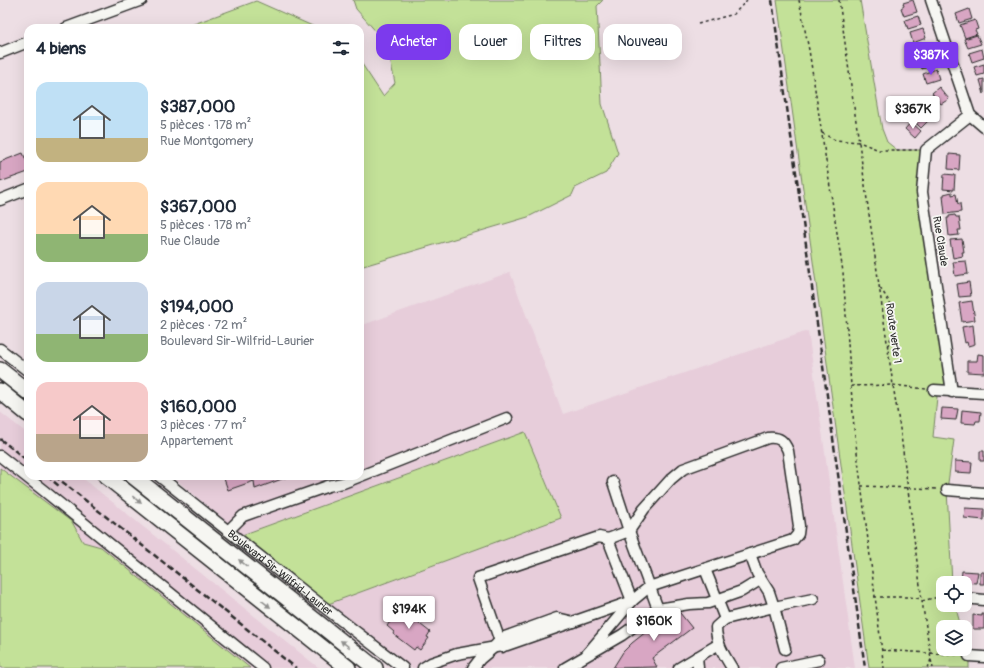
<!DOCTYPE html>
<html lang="fr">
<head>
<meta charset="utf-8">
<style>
	body { margin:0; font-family:Pangolin,sans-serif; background:#f2f2f3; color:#1f2937; height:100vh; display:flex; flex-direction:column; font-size:15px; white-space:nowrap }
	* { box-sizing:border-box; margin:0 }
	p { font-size:13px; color:#747a83 }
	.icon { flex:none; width:22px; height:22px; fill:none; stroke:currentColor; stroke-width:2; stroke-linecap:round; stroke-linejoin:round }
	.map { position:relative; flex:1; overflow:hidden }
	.drawer { position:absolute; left:24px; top:24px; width:340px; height:456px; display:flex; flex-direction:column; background:#fff; border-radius:12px; box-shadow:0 4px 16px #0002 }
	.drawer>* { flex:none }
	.banner { position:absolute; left:376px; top:24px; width:380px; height:36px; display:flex; gap:8px }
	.buttons { position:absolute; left:936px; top:576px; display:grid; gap:8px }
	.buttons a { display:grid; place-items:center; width:36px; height:36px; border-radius:8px; background:#fff; box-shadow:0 4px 16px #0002; font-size:20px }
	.price { position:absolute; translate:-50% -34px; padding:0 9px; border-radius:4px; background:#fff; color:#222; font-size:13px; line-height:26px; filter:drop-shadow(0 1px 2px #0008) }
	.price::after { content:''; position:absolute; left:50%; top:24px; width:12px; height:9px; margin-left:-6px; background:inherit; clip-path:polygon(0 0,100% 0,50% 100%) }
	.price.active { background:#7c3aed; color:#fff }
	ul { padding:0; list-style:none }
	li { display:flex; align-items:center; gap:12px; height:100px; padding:0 12px }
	li span { display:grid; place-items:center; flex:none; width:112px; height:80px; border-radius:12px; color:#555 }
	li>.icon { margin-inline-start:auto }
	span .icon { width:48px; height:48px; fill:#fffc; stroke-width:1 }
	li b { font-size:17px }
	h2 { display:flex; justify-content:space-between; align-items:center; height:48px; padding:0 12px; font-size:17px }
	.pill { padding:0 14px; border-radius:12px; background:#fff; box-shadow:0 4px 16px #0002; font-size:14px; line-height:36px }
	.pill.active { background:#7c3aed; color:#fff }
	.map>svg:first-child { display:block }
</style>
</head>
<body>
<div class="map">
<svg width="984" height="668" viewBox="0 0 984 668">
	<rect width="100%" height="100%" fill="#eddee4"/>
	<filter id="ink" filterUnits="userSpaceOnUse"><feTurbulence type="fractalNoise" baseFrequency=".025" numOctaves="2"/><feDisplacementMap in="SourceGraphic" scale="8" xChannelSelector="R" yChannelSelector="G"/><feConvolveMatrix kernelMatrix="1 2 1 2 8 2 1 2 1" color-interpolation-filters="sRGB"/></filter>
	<g filter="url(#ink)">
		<!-- built -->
		<path fill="#e7cdda" d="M510 272 563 414 808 331 855 668H412L328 604 561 518 525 432 242 535 172 476H360V326Z
			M0 412 28 434V476H80L319 668H250L101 547 83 542 71 522 0 468Z"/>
		<!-- green -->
		<path fill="#c3e198" stroke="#778662" d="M353 0H603L597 6 602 104 618 153 606 173 575 188 572 195 528 217 360 267V61L383 96 395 83 387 44 356 9Z
			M777 0H860L882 129 887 142 897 150H926L922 192 952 392 934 390 937 397 933 437 954 440 947 490 952 583H943V605H955L961 627H943V649H965V641L969 656V668H869Z
			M256 1 317 28H183Z
			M525 432 561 518 328 604 242 535Z
			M0 468 72 522 83 542 101 547 250 668H2L0 666Z"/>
		<!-- building -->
		<path fill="#d8a6c3" stroke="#2b2b2b" d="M913 0 917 12 904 16 901 8 904 6 903 3Z
			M969 9 972 19 959 23 956 14Z
			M918 16 921 25 908 29 905 20Z
			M975 20 978 29 975 30 977 34 965 38 960 25Z
			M923 29 926 38 913 43 910 33Z
			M977 35 981 44 968 48 964 39Z
			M927 43 930 52 918 56 914 47Z
			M982 49 984 58 972 62 969 53Z
			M932 56 935 65 922 69 919 60Z
			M984 64V74L977 76 974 67Z
			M936 69 939 79 926 83 923 74Z
			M984 79V94L980 80Z
			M939 87 949 99 941 104 932 93Z
			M931 100 939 111 932 117 923 106Z
			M918 112 928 121 921 128 912 119Z
			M911 122 921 131 915 138 905 129Z
			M23 153 28 165V172L0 182V162Z
			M949 154 960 155 959 170 948 169Z
			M944 174 955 175 954 190 943 189Z
			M952 192V195L956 194 958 204 960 203 961 212 945 214 943 196H944V194Z
			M955 215 956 217H959L961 230H958L959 235 949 236 947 218H949V216Z
			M962 239 964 252H962L963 256 953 258 950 240Z
			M966 261 968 274 955 276 953 262Z
			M969 282 971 296 959 297 957 284Z
			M972 301 975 320 962 322 959 303Z
			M973 325 975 344 968 346 967 342 965 343 962 327Z
			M978 354 984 355V373L967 372V361H977Z
			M942 408 958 409 956 420 941 419Z
			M962 410 981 412 980 421H976L975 424 961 423Z
			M980 451H984V461H980Z
			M955 461 972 462 971 473 955 472Z
			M223 476H290L255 489 254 481 228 490Z
			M965 508 984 509V520L964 518Z
			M962 571 978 572 976 583 961 582Z
			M980 572H984V584H980Z
			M400 608 417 620 416 621 430 632 427 637 429 638 420 650 416 647 414 650 393 634 394 632 387 626Z
			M676 608 692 628 652 658 657 667 613 668 623 652 632 643Z
			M982 614H984V629H973V615L982 616Z"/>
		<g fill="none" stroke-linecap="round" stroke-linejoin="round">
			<!-- minor casing -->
			<g stroke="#2b2b2b" stroke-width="13">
				<g id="minor">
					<path d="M931 0 970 115 984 127"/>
					<path d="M66 28 142 0"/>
					<path d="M0 53 28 42"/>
					<path d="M0 200 28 189"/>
					<path d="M0 349 28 371"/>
					<path d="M934 390 984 393"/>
					<path d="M952 392 922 192 926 150 970 115"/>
					<path d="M0 456 43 490 263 668"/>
					<path id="s1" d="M159 476 320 604 403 668"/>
					<path d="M947 490 984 493"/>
					<path d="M228 531 243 516 328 486 343 483 507 418"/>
					<path d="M705 569 725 619 774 607 769 592 757 573 750 554"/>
					<path d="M965 598 984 600"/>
					<path d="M658 609 689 604 708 603 742 591 760 580"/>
					<path d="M725 619 716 627C716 643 724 655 732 668"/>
					<path d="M502 647 478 578 599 537 608 539 632 601"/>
					<path d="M785 649 774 607 813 599"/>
					<path d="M587 654 632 601 649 587 793 540 798 534 799 526 788 451C784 441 780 437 768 438L683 469 671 479 644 509 629 531 608 539"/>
					<path d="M969 656 984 657"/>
					<path d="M697 657 698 668"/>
					<path d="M423 668 431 663 457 654 507 645 630 602"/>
					<path d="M473 668 480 659 492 649 502 638 557 618 574 622"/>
					<path d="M565 668 622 635 658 609 629 531 613 482"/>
					<path d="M679 668 719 644"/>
					<path d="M781 668 819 660"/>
				</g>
			</g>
			<!-- highway casing -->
			<g stroke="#2b2b2b" stroke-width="18">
				<path id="highway" d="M0 370 28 392
					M0 391 28 414
					M106 476 348 668
					M133 476 375 668"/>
			</g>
			<!-- path -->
			<path stroke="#2b2b2b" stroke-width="1.5" stroke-dasharray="3 3" stroke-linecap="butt" d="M799 0 809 50 843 272 851 386 893 385 926 389
				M839 0 893 385 901 435 922 601 931 659 928 668
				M698 24 734 14 747 0
				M822 133 835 140 859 142 879 150H917
				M880 288C896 310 899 319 888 345
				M851 386 854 428 884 668
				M861 486 938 489
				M874 597H909L922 599
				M922 601 933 598H943
				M882 650 960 655
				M931 660 933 668"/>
			<!-- minor -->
			<use href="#minor" stroke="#f6f6f2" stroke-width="10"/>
			<!-- highway -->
			<use href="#highway" stroke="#f6f6f2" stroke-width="15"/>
			<!-- rail -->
			<path stroke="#2b2b2b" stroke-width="2.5" stroke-dasharray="6 3" stroke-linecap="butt" d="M772 0 865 668
				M0 439 28 461
				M47 476 59 486
				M55 476 296 668"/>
		</g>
		<!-- one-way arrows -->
		<defs><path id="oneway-solid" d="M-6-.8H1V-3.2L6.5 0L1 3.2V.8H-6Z"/></defs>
		<g fill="#90908e">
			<use href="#oneway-solid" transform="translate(137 500) rotate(39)"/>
			<use href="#oneway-solid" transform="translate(243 563) rotate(-141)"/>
			<use href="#oneway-solid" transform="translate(266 604) rotate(38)"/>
			<use href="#oneway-solid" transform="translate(345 644) rotate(-142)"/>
		</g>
	</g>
	<g text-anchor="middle" stroke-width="3.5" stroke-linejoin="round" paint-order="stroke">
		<!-- street labels -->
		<g font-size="11" fill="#2b2b2b" stroke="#f6f6f2">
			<text transform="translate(941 241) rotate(81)" y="4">Rue Claude</text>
			<text transform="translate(894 333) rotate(82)" y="4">Route verte 1</text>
			<text dy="4" stroke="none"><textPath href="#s1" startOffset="155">Boulevard Sir-Wilfrid-Laurier</textPath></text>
		</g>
	</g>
</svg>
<div class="buttons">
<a><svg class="icon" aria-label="locate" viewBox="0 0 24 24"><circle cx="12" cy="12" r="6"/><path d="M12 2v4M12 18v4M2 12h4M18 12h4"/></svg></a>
<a><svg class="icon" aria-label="layers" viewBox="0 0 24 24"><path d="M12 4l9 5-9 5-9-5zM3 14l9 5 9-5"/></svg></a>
</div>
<b class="price active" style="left:931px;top:76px">$387K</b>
<b class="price" style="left:913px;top:130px">$367K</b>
<b class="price" style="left:409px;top:630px">$194K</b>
<b class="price" style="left:654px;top:642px">$160K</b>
<div class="banner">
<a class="pill active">Acheter</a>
<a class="pill">Louer</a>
<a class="pill">Filtres</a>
<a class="pill">Nouveau</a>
</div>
<section class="drawer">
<h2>4 biens<svg class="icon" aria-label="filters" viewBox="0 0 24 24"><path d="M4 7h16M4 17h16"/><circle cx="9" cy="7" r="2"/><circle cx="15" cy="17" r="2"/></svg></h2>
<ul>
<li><span style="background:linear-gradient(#bfe0f5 70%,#c2b280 0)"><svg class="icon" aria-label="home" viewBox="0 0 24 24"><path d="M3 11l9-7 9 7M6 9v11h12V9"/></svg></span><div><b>$387,000</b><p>5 pièces · 178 m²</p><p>Rue Montgomery</p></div></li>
<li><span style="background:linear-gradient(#ffd9b3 65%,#8fb573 0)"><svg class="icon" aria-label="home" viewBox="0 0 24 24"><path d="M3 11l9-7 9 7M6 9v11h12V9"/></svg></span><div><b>$367,000</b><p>5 pièces · 178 m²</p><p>Rue Claude</p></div></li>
<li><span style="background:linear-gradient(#c9d6e8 65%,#8fb573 0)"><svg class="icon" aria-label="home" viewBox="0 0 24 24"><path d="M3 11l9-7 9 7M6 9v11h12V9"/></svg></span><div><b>$194,000</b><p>2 pièces · 72 m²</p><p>Boulevard Sir-Wilfrid-Laurier</p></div></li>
<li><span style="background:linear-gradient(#f6c9c9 65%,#b9a48a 0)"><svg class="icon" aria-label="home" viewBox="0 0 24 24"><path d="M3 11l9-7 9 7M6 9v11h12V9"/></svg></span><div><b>$160,000</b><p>3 pièces · 77 m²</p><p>Appartement</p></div></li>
</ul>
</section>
</div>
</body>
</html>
